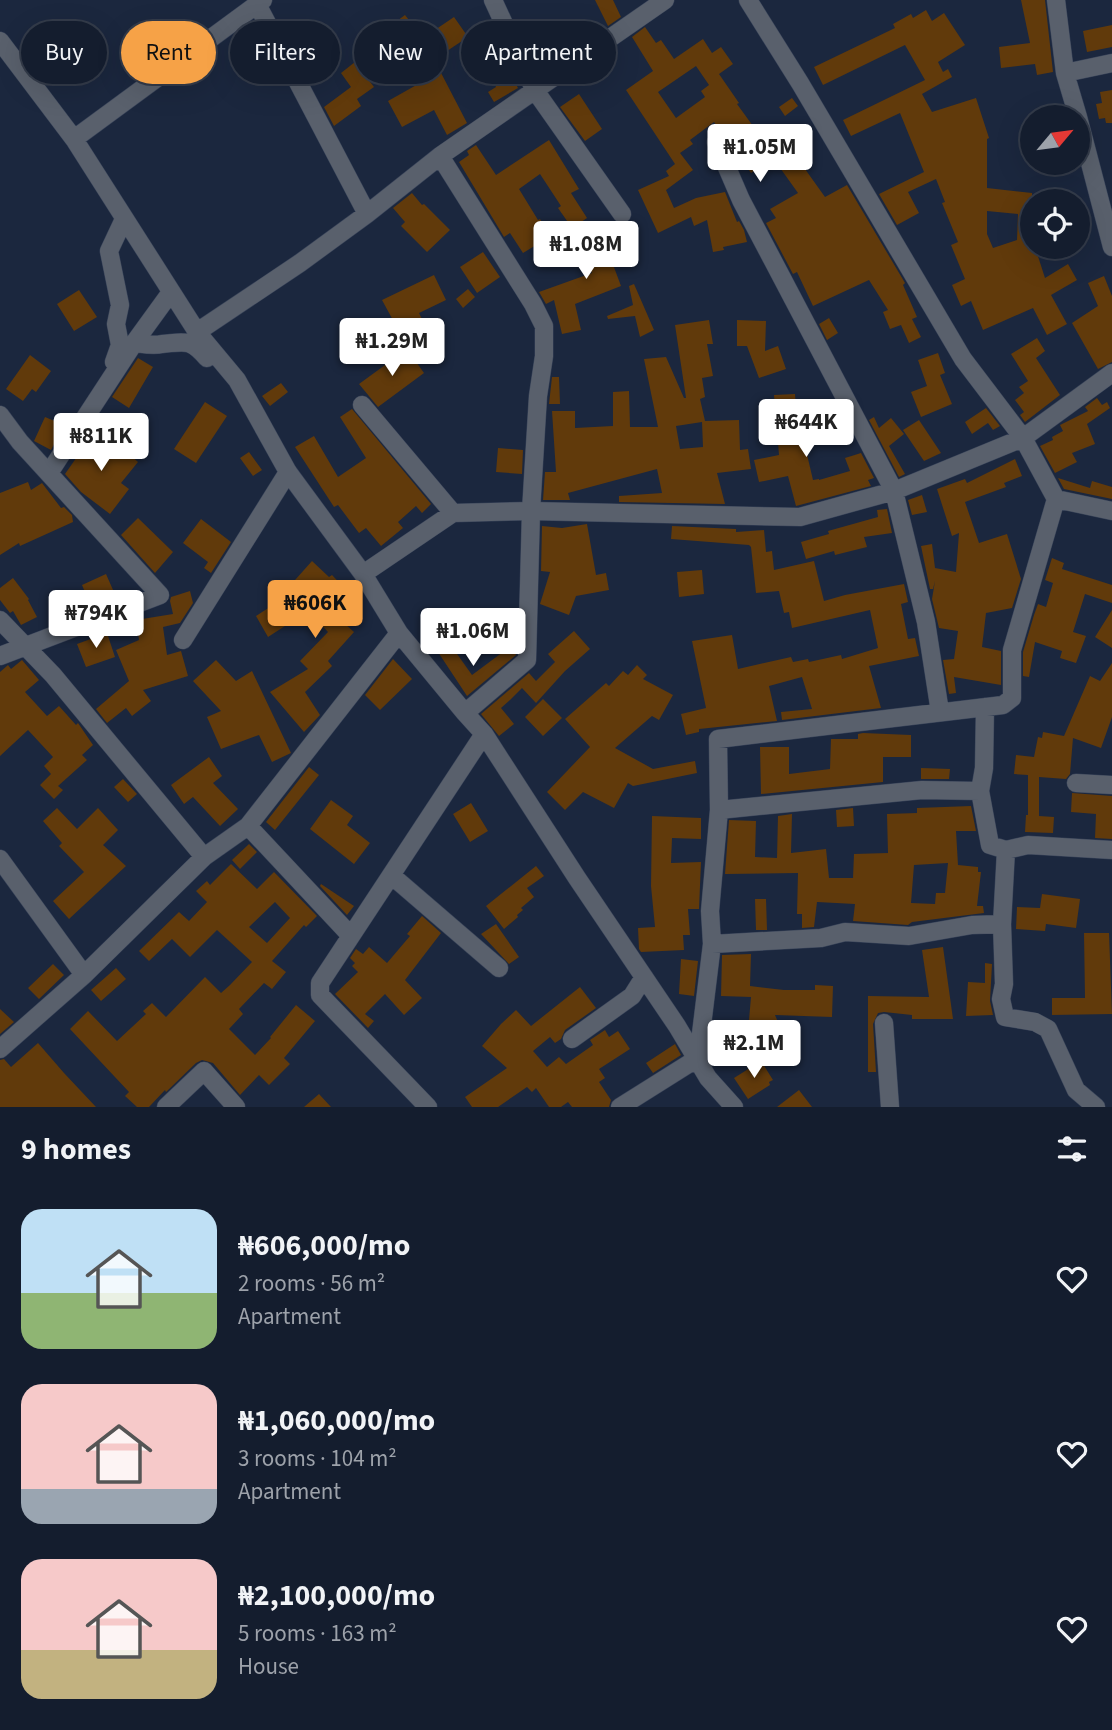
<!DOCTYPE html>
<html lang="en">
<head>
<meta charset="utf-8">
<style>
	body { margin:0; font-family:"Source Sans 3",sans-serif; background:#212a3a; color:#f1f3f6; height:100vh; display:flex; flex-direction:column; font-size:26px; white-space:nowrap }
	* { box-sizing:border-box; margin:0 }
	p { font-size:23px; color:#9da2aa }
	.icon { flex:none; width:38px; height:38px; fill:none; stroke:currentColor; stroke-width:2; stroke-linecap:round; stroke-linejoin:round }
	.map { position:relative; height:1107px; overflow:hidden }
	.sheet { display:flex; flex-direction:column; background:#141d2e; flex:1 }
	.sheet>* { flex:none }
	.guide { position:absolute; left:21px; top:21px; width:700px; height:63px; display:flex; gap:14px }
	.needle { width:46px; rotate:61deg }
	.fabs { position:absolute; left:1020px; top:105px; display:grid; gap:14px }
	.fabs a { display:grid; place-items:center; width:70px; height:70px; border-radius:50%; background:#141d2e; box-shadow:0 7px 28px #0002,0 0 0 2px #333b4a; font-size:35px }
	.price { position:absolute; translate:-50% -60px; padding:0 16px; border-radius:7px; background:#fff; color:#222; font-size:23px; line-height:46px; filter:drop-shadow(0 2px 4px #0008) }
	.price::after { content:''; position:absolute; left:50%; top:42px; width:21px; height:16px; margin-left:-10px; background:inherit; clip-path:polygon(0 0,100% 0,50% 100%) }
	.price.on { background:#f6a247; color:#111 }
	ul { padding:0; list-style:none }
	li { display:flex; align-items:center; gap:21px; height:175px; padding:0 21px }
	li span { display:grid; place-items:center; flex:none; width:196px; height:140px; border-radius:21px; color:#555 }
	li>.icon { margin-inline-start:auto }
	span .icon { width:84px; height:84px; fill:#fffc; stroke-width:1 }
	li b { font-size:30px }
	h2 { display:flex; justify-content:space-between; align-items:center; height:84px; padding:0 21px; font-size:30px }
	.pill { padding:0 24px; border-radius:32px; background:#141d2e; box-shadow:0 7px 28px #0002,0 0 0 2px #333b4a; font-size:24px; line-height:63px }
	.pill.on { background:#f6a247; color:#111 }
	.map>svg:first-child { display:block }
</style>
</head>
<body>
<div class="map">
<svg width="1112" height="1107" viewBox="0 0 1112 1107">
	<rect width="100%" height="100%" fill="#1b273e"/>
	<!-- building -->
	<path fill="#613a0b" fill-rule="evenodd" d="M595 0H613L621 17 608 26Z
		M1021 0H1045L1053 72 1037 75 1035 64 1001 68 999 47 1030 43Z
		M926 10 932 21 944 13 965 45 938 62 943 72 948 69 952 77 922 94 932 112 976 98 989 138 987 139V188L1032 193V226H1028L1032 247H1035L1045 278 1068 264 1077 280 1051 295 1067 324 1047 335 1033 308 983 330 971 301 961 306 952 285 965 279 951 245 958 242 942 203 945 202 936 179 908 192 919 213 897 225 879 194 924 172 900 113 851 136 843 120 925 80 905 45 823 85 814 67 895 28 893 24 911 14 913 18ZM987 211 1018 214 1017 240 993 248 987 234Z
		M405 15 423 38 454 17 468 37 444 53 437 42 400 68 374 38Z
		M255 25 274 60 258 69 239 34Z
		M1112 25V47L1087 52 1083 31Z
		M645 27 656 43 661 40 674 59 703 39 712 53 721 47 733 64 719 74 739 103 737 104 769 148 794 131 806 148 795 155 825 197 847 185 905 283 903 285 917 317 912 319 921 337 909 343 901 325 890 329 883 312 888 310 869 280 813 306 797 272 793 274 766 223 776 218 770 209 798 193 773 158 751 173 714 122 690 140 693 144 680 153 693 170 666 190 674 208 696 198 725 192 737 222 739 221 744 230 747 242 723 247 724 250 713 252 707 220 694 226 691 217 658 233 638 190 669 176 666 171 675 164 626 90 653 71 632 37ZM696 66 709 85 701 91 705 97 676 118 658 92Z
		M494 31 514 74 511 75 518 88 494 102 488 92 496 87 475 40Z
		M91 43 103 59 92 68 80 51Z
		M355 62 374 87 357 99 361 106 334 126 324 107 351 87 341 73Z
		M593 64 598 71 578 85 573 78Z
		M439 69 467 123 447 135 434 110 402 127 388 101 420 83 418 80Z
		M1112 90V123H1106L1105 118 1099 119 1096 104 1102 103 1100 92Z
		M579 94 602 129 585 141 560 107Z
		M792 98 798 106 785 116 779 107Z
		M549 140 579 189 571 193 587 218 572 228 558 208 561 206 540 174 519 189 538 220 540 219 551 236 523 253 510 233 504 237 459 162 469 155 467 151 476 145 496 175Z
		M412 193 422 205 424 204 450 230 427 252 401 226 405 222 393 208Z
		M612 227 621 243 608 251 621 286 575 304 581 330 562 334 554 300 546 304 539 292 592 273 578 248Z
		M483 252 500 277 477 293 460 267Z
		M434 275 446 300 419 313 424 323 401 335 382 300Z
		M1104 276 1112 296V362L1098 369 1072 323 1098 306 1088 283Z
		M634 284 654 330 640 337 635 316 608 319 607 316 633 305 629 286Z
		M468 289 475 297 463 308 456 299Z
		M79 290 97 317 74 331 57 304Z
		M829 318 838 333 827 340 819 324Z
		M709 320 713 344H707L713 376 702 378 705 397 700 399 705 421 739 420 740 450 748 449 751 469 717 473 725 504 619 502V496L662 493 657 469 568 493 570 500H543L545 472H556L552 411H575V428L613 426V392L629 391 630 427H658L644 359 666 357 684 398H686L675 325ZM702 422 703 447 680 449 676 426Z
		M737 320 766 321 765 351 778 346 786 369 759 378 747 346H737Z
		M1037 338 1045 351 1036 358 1060 395 1025 422 1020 415 1024 412 1015 400 1024 393 1019 387 1028 381 1011 354Z
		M407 349 424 373 378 407 359 384Z
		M938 353 945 373 940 375 952 404 921 417 911 392 927 386 918 360Z
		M30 355 51 371 36 392 32 389 23 401 6 389Z
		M138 358 153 367 129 408 112 397Z
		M552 377H559L560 404H549Z
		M281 383 288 392 270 406 262 396Z
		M795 394 796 407 805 406 808 445 805 446 813 480 819 479V480L850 471 845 458 861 453 874 478 868 480 871 486 796 506 788 476 759 482 754 460 779 455 774 395Z
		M1097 398 1102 405 1107 402 1110 408 1087 424 1095 444 1072 453 1077 462 1055 473 1040 446 1053 440 1052 437 1063 431 1060 425 1088 411 1085 407Z
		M205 402 227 416 196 463 174 449Z
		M836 405 850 431 827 441 815 414Z
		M986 408 1000 426 993 430 988 423 972 434 965 422Z
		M352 409 431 504 422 513 416 506 398 522 403 528 381 546 366 528 359 533 338 505 334 507 295 447 314 436 338 477 366 458 340 417Z
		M45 417 64 425 51 450 34 441Z
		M874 417 879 428 891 418 904 434 889 446 905 474 899 477 869 420Z
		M919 420 941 453 924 461 903 430Z
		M93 434 125 457 128 453 138 462 121 483 129 489 110 514 81 492 65 474Z
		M498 448 523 450 522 474 496 472Z
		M249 452 262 470 253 476 240 458Z
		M1015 459 1022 476 1004 483 1006 487 965 502 979 543 1007 534 1021 579 1012 608 986 613 982 647 1001 651V685L954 677 956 693 949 694 943 660 954 659 958 631 939 628 932 599 935 581 933 589H930L921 546 932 544 935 568 956 572 959 533 952 536 937 489 965 479 967 483Z
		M1058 478 1090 488 1092 481 1112 487V499L1064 489Z
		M28 482 31 490 42 483 61 508 64 507 72 515 73 522 20 546 19 543 0 555V493Z
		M922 495 927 512 912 515 908 500Z
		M887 509 892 533 864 537 867 547 835 555 834 551 806 559 801 542 829 534 828 531 878 517 877 510Z
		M138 518 173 552 155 573 121 535Z
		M201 519 231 542 211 573 204 568 208 562 183 543Z
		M587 524 596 575 606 573 609 590 576 596 569 615 540 604 550 572 541 571 542 526 562 528Z
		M672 526 736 529V532L764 530 766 552 772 551 774 570 814 561 824 601 845 595 904 584 908 602 901 604 908 639 915 638 919 656 869 666 881 708 782 720 781 712 812 709 802 677 769 686 777 721 699 729V732L686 735 681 714 706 708 692 641 732 635 738 669 791 657 793 662 808 659 809 662 841 655 842 659 878 648 870 610 792 628 789 612 784 613 779 591 756 593 751 547 749 545 671 539Z
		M1052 558 1064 563 1062 569 1112 585V603L1085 594 1073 632 1086 636 1076 663 1060 658 1062 651 1035 642 1029 677 1023 676V652L1034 615 1038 604 1046 607 1053 583 1045 580Z
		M312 561 329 577 332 575 354 598 336 616 354 632 328 661 332 666 305 692 320 715 304 732 270 692 308 669 300 661 328 632 311 614 313 613 287 589Z
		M702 570 704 594 679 597 677 572Z
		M106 574 117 599 92 609 82 585Z
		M13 578 29 599 28 600 37 617 21 625 13 611 10 613 0 600V588Z
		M190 591 193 603 180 623 163 627 167 655 181 651 188 676 143 690 151 701 132 716 126 708 107 723 96 709 129 681 116 650 139 640 136 620 173 614 170 601 171 597Z
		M273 605 285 626 268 637 256 616Z
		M1112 610V648L1095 637Z
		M574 631 590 649 565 671 536 703 522 688 510 700 501 708 514 724 499 736 481 714 529 673 536 681 555 662 548 654Z
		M107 633 115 657 86 667 77 644Z
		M450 644 472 675 511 646 516 655 467 696 438 652Z
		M393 659 412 679 380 710 365 695Z
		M22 660 39 680 25 692 47 716 59 706 76 725 78 723 93 745 82 755 87 760 58 786 63 790 54 799 40 785 51 774 44 766 53 757 28 730 0 756V672L8 665 11 669Z
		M216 660 236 681 252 671 291 753 272 762 259 735 221 749 207 717 221 711 193 681Z
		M1112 663V717L1101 748 1073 738 1070 774 1066 779 1039 777V816L1054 817 1053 833 1025 832 1026 815H1028V775L1014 774 1016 755 1034 757 1038 737 1042 738 1043 732 1064 736 1090 676 1100 681Z
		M637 665 647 675 643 679 673 695 659 720 652 716 615 748 653 769 695 761 697 773 633 786 628 783 614 808 583 792 565 810 547 792 590 747 565 719 606 683 609 686 623 671 628 675Z
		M543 699 562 718 543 736 525 717Z
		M863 733 911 735V757H883V782L761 794 760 747H789V774L830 769 831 739H858V734Z
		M209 757 222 776 213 783 238 809 220 826 193 797 184 804 171 785Z
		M309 767 319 775 275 830 266 822Z
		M921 768 950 769 949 779H921Z
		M123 779 137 794 128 802 114 787Z
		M1072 793 1112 796V839L1095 838 1096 814 1071 812Z
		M331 800 353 816 347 825 370 843 354 864 310 829Z
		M471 803 488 831 470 842 453 814Z
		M971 806 976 831H956L958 865 978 867V872H981L977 906H983L984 913 912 922 908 925 853 921 855 904 817 902 814 927 802 928V914H797L798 873 725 874 729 820 756 821 755 857 777 858 778 816 792 814 791 853 826 849 829 878H853L854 854 888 853 887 814 917 813V808ZM948 863 945 893H936L935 904 911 903 914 865Z
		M57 808 77 829 98 808 118 830 103 845 126 866 69 919 53 901 84 872 59 846 62 843 43 821Z
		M853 808 854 826 837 827 836 810Z
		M652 816 701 818V839L672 838 671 863 701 862 699 909H688L690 935H683L684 950 641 952 639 949 638 928 655 927 651 886Z
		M249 844 257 852 240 869 232 860Z
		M231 864 257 889 274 872 317 916 306 927 304 925 272 961 286 972 272 989 264 983 239 1009 243 1014 229 1029 255 1055 271 1038 270 1037 296 1005 315 1021 284 1058 290 1064 269 1085 259 1075 240 1095 213 1063 202 1060 196 1063 166 1092 165 1090 149 1107H137L125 1096 129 1092 70 1029 88 1011 117 1041 146 1014 143 1011 152 1003 166 1017 205 977 221 993 230 985 252 962 217 930 190 957 172 939 149 961 139 951 179 912 189 921 207 902 196 891 207 881 210 885ZM275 902 290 918 267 943 249 927Z
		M536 866 544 876 527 888 534 897 521 908 523 910 517 915 518 917 504 929 486 906Z
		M321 884 354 906 347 915 320 886Z
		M1042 894 1080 899 1076 928 1046 924 1045 931 1016 929 1017 907 1040 908Z
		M755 899H766L767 930H756Z
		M422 916 441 933 405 980 422 998 404 1015 385 994 365 1014 374 1021 368 1028 335 994 358 972 352 966 355 963 350 958 356 949 363 954 369 947 387 963 410 936 407 934Z
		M496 924 519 957 509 964 481 934Z
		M1084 933H1109L1112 1014 1052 1015V998H1085Z
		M943 947 953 1019H912V1015L884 1012 878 1013 873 1024 876 1072H868V996L929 997 922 950Z
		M751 954 750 986 784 990H815V985L833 986 832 1017 775 1015 787 1043 756 1057 747 1036 752 1034 747 1021 749 1020 751 997 721 996 722 955Z
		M681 959 698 961 694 996 679 994Z
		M985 963 992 964 990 1001 993 1015 966 1016 968 982 985 983Z
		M53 964 64 975 39 999 28 988Z
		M116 968 126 979 101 1001 91 990Z
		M580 987 596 1008 565 1030 561 1039 555 1043 550 1037 533 1051 547 1067 559 1057 566 1064 593 1045 590 1040 605 1030 609 1037 618 1031 630 1049 599 1069 605 1078 599 1082 611 1100 609 1107H572L568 1102 561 1107H549L536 1088 532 1092 527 1087 498 1107H472L465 1097 507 1068 482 1046 501 1024 516 1010 531 1026Z
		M0 1009 14 1022 0 1034Z
		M38 1043 64 1073 96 1107H0V1060L4 1059 11 1067Z
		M675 1044 681 1055 653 1073 646 1063Z
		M761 1061 773 1080 769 1082 770 1085 748 1099 734 1078Z
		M799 1090 812 1107H777Z
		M319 1094 331 1107H304Z"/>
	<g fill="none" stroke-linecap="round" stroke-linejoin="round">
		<!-- street casing -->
		<g stroke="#384359" stroke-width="19">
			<path id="street" d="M493 0 534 89 622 214
				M1056 0 1065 73 1078 117
				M257 4 367 214
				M0 41 74 139 197 332 237 380 288 472 363 574 453 513 531 511 800 517 894 491 1023 438 1112 373
				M1065 73 1112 63
				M1078 117 1112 247
				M74 139 263 0
				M716 142 741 200 894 491 926 622 940 712
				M197 332 300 263 367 214 440 156 665 0
				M134 343C143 344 153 346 162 344 185 342 190 338 207 358
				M114 362 120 345 116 324 120 305 109 251 124 219
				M362 405 453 513
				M0 415 20 442 160 595 0 656
				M49 473 134 343 171 292
				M1056 499 1112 511
				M363 574 399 633 465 713 527 660 531 511 538 396 544 356V326L533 304 440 156
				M0 620 53 675 204 857
				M183 640 288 472
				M985 707 984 768 980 791 990 845 1006 850 1028 845 1112 850
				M465 713 484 734 577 878 677 1026 708 1078 734 1107
				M1076 783 1112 785
				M719 810 922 790 980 791
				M248 826 351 936 320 983V995L428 1107
				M1006 850 1002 924 1004 984 1001 999 1005 1017 1035 1022 1048 1029 1076 1090 1096 1107
				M0 859 84 975
				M391 875 499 968
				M351 936 484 734
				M712 944 821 938 845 932 909 936 972 925 1002 924
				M884 1023 890 1107
				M572 1039 632 996 644 977
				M0 1049 84 975 204 857 248 826 399 633
				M166 1107 204 1071 236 1107
				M620 1107 698 1058 712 944 710 911 719 810 718 739 1003 705 1012 698V650L1056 499 1023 438 963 359 800 83 748 0"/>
		</g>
		<!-- street -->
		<use href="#street" stroke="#59606c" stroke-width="18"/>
	</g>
</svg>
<div class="fabs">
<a><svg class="needle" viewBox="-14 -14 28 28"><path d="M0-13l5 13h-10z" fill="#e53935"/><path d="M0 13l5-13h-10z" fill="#9da2aa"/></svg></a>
<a><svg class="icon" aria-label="locate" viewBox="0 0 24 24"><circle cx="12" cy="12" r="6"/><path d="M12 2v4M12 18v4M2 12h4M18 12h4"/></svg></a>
</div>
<b class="price" style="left:760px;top:184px">₦1.05M</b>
<b class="price" style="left:586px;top:281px">₦1.08M</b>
<b class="price" style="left:392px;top:378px">₦1.29M</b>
<b class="price" style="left:806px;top:459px">₦644K</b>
<b class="price" style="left:101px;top:473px">₦811K</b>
<b class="price on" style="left:315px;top:640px">₦606K</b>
<b class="price" style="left:96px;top:650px">₦794K</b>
<b class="price" style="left:473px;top:668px">₦1.06M</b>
<b class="price" style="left:754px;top:1080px">₦2.1M</b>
<div class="guide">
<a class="pill">Buy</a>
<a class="pill on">Rent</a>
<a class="pill">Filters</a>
<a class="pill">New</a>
<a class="pill">Apartment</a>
</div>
</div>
<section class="sheet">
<h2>9 homes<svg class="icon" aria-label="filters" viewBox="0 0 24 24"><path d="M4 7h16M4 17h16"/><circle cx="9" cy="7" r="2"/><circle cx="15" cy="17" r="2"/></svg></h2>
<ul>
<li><span style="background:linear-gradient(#bfe0f5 60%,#8fb573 0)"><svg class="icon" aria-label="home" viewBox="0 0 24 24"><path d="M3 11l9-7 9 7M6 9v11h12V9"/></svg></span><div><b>₦606,000/mo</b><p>2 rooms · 56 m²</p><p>Apartment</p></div><svg class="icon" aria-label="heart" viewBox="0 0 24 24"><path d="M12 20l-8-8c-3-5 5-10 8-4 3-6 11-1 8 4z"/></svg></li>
<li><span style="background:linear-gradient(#f6c9c9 75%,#9aa5b1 0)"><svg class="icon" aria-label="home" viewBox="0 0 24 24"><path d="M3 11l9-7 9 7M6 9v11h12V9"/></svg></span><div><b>₦1,060,000/mo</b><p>3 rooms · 104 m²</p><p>Apartment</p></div><svg class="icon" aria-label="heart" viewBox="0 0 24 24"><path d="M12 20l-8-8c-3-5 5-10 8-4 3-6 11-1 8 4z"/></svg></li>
<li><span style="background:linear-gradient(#f6c9c9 65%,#c2b280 0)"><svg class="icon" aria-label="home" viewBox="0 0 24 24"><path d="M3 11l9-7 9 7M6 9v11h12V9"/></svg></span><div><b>₦2,100,000/mo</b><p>5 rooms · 163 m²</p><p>House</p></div><svg class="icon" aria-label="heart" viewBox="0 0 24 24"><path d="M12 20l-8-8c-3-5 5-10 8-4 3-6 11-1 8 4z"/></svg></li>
</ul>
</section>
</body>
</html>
